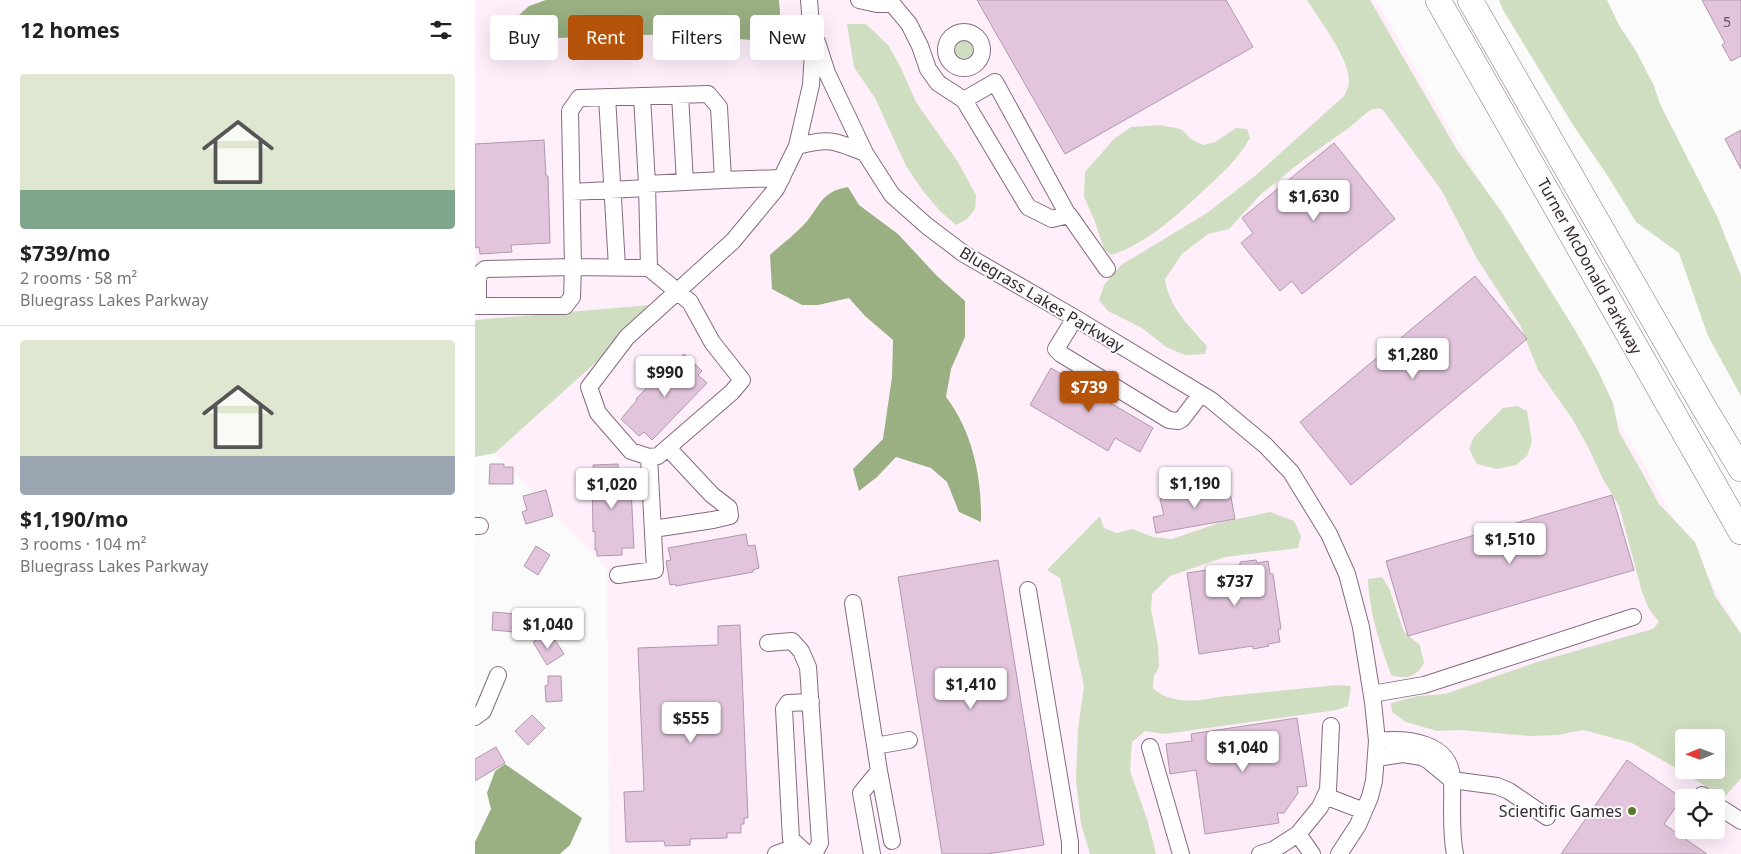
<!DOCTYPE html>
<html lang="en">
<head>
<meta charset="utf-8">
<style>
	body { margin:0; font-family:"Noto Sans",sans-serif; background:#f6f6f6; color:#222; height:100vh; display:flex; flex-direction:column; font-size:19px; white-space:nowrap }
	* { box-sizing:border-box; margin:0 }
	p { font-size:16px; color:#767676 }
	.icon { flex:none; width:28px; height:28px; fill:none; stroke:currentColor; stroke-width:2; stroke-linecap:round; stroke-linejoin:round }
	.map { position:relative; flex:1; overflow:hidden }
	.details { display:flex; flex-direction:column; background:#fff; width:475px }
	.details>* { flex:none }
	.top-card { position:absolute; left:15px; top:15px; width:475px; height:45px; display:flex; gap:10px }
	.needle { width:32px; rotate:269deg }
	.fabs { position:absolute; left:1200px; top:729px; display:grid; gap:10px }
	.fabs a { display:grid; place-items:center; width:50px; height:50px; border-radius:5px; background:#fff; box-shadow:0 5px 20px #0002; font-size:25px }
	.price { position:absolute; translate:-50% -42px; padding:0 11px; border-radius:5px; background:#fff; color:#222; font-size:16px; line-height:32px; filter:drop-shadow(0 1px 2px #0008) }
	.price::after { content:''; position:absolute; left:50%; top:30px; width:15px; height:11px; margin-left:-8px; background:inherit; clip-path:polygon(0 0,100% 0,50% 100%) }
	.price.current { background:#b45309; color:#fff }
	ul { padding:0; list-style:none }
	li { display:grid; align-content:center; gap:10px; height:265px; padding:0 20px }
	li+li { border-top:1px solid #e0e0e0 }
	li span { display:grid; place-items:center; height:155px; border-radius:5px; color:#555 }
	li>.icon { margin-inline-start:auto }
	span .icon { width:90px; height:90px; fill:#fffc; stroke-width:1 }
	li b { font-size:21px }
	h2 { display:flex; justify-content:space-between; align-items:center; height:60px; padding:0 20px; font-size:21px }
	.tag { padding:0 18px; border-radius:5px; background:#fff; box-shadow:0 5px 20px #0002; font-size:18px; line-height:45px }
	.tag.current { background:#b45309; color:#fff }
	main { display:flex; flex:1; min-height:0 }
	.map>svg:first-child { display:block }
</style>
</head>
<body>
<main>
<section class="details">
<h2>12 homes<svg class="icon" aria-label="filters" viewBox="0 0 24 24"><path d="M4 7h16M4 17h16"/><circle cx="9" cy="7" r="2"/><circle cx="15" cy="17" r="2"/></svg></h2>
<ul>
<li><span style="background:linear-gradient(#dfe7d0 75%,#7fa58c 0)"><svg class="icon" aria-label="home" viewBox="0 0 24 24"><path d="M3 11l9-7 9 7M6 9v11h12V9"/></svg></span><div><b>$739/mo</b><p>2 rooms · 58 m²</p><p>Bluegrass Lakes Parkway</p></div></li>
<li><span style="background:linear-gradient(#dfe7d0 75%,#9aa5b1 0)"><svg class="icon" aria-label="home" viewBox="0 0 24 24"><path d="M3 11l9-7 9 7M6 9v11h12V9"/></svg></span><div><b>$1,190/mo</b><p>3 rooms · 104 m²</p><p>Bluegrass Lakes Parkway</p></div></li>
</ul>
</section>
<div class="map">
<svg width="1266" height="854" viewBox="0 0 1266 854">
	<rect width="100%" height="100%" fill="#fbfbfb"/>
	<!-- built -->
	<path fill="#feeffb" fill-rule="evenodd" d="M0 0H901L1266 634V854H134L132 569 20 453 185 304 0 320ZM1209 738H1241V770H1209ZM1209 798H1241V830H1209Z"/>
	<!-- green -->
	<path fill="#cfdec0" fill-rule="evenodd" d="M832 0H895L982 150 1026 211 1100 330 1123 371 1138 403 1144 432 1164 467 1184 504 1220 542 1240 596 1266 634V778L1249 798 1208 772 1157 743 1108 730 1083 735 1055 736 985 730 962 731 931 722 917 712 916 703 943 696 970 694 1065 661 1178 629 1184 622 1174 609 1167 592 1144 506 1128 479 1114 449 1098 420 1063 370 1045 325 1001 257 967 191 908 110 904 108 895 110 875 127 827 161 785 195 754 229 733 234 707 254 690 279C694 307 713 325 732 346L730 354 710 355 691 347 667 328 633 311 624 300 629 285 646 265 732 213 781 175 869 96C871 92 874 87 874 81 874 58 845 21 832 0ZM1209 738H1241V770H1209Z
		M1024 0H1132L1144 25 1161 51 1179 86 1185 104 1242 216 1266 276V396L1233 336 1204 253 1161 222 1134 178 1098 125 1028 10Z
		M372 24H391L414 46 426 68 441 102 483 162 501 195 500 209 492 219 481 225 465 211 448 191 431 166 400 98 379 67Z
		M479 50a10 10 0 1 1 20 0a10 10 0 1 1-20 0Z
		M685 125 706 129 716 139 728 145 740 142 761 128 772 129 775 138C763 160 745 175 727 192 700 217 671 244 636 255L629 249 619 219 609 197 610 172 639 139 656 127Z
		M186 304 20 453 0 457V320Z
		M1042 406 1052 411 1057 442 1052 456 1041 465 1022 469 1002 464 994 449 999 437 1028 408Z
		M795 512 819 521 826 536 823 548 750 557 695 576 677 594 676 609 683 646 684 667 679 676 678 688C694 704 722 702 743 697L862 685 876 686 873 706 862 710 690 734 670 731 657 742 655 771 673 822 681 854H615L606 824 601 780 603 729 609 686 585 578 572 570 625 516 629 528 642 533 657 529 678 537 697 539 744 523Z
		M907 577 914 588 929 632 945 645 949 663C941 677 932 680 916 675 905 644 894 613 893 579Z"/>
	<!-- water -->
	<path fill="#9ab083" d="M71 0H304L305 13 302 39 277 40 198 34 53 39 32 26 54 6Z
		M373 187 384 205 423 234 462 276 490 301V337L476 369 471 397C498 432 507 479 506 522L484 512 472 482 456 468 421 457 402 477 384 491 378 469 408 439 417 377 418 340 390 316 374 298 343 305H327L297 289 295 255C308 243 322 233 333 220 347 202 347 192 373 187Z
		M30 764 107 818 95 845 85 854H0V842L16 809 12 793 20 771Z"/>
	<!-- building -->
	<path fill="#e2c5dc" stroke="#b297ac" d="M502 0H751L778 47 590 154Z
		M1227 0H1266V56L1256 61 1247 45 1250 43Z
		M1266 130V169L1250 139Z
		M69 140 71 176H73L75 243 36 245 37 252 5 254 4 247 0 248V144Z
		M859 143 920 219 827 294 817 281 805 291 766 243 778 233 767 218Z
		M1000 276 1052 339 876 485 825 422Z
		M209 354 227 371 223 375 232 383 177 440 169 432 164 436 146 419 162 400 161 399 191 368 192 370Z
		M576 368 678 428 665 452 640 438 633 451 555 405Z
		M15 464H29V467H38V484H14Z
		M143 464V470L155 469 159 548H147V555L122 556V550H120V531L118 532 117 471H119L118 465Z
		M730 487 731 489 754 487 760 519 681 533 678 517 689 515 685 499 709 493V491Z
		M71 490 78 516 51 524 47 512 52 510 48 496Z
		M1137 495 1159 570 933 636 911 561Z
		M271 534 273 546 280 545 284 568 278 570V572L201 586 200 584 195 585 191 561 196 560 193 548Z
		M61 546 75 555 63 575 49 566Z
		M523 560 569 845 513 854H467L423 577Z
		M781 560 782 563 793 561 795 574H798L806 629H803L805 642 793 644 794 646 778 649V646L724 654 712 573 765 565V562Z
		M18 612 41 614 40 632 17 630Z
		M265 625 273 818H269V824H266V833H252V838L215 839V845L190 846 189 841 151 842 149 792 169 791 163 648 243 645V626Z
		M69 635 74 644 80 640 89 654 72 665 58 642Z
		M73 676H86L87 701 71 702 70 686 73 685Z
		M57 715 70 728 53 745 40 731Z
		M822 718 832 786 822 787 823 793 809 813H802L804 823 730 834 721 770 695 774 691 744 717 741 716 734Z
		M21 747 30 763 0 781V759Z
		M1152 760 1207 798 1189 824 1232 854H1086Z"/>
	<g fill="none" stroke-linecap="round" stroke-linejoin="round">
		<!-- minor casing -->
		<g stroke="#856b80" stroke-width="18">
			<path id="minor" d="M384 0 402 4H417
				M414 0 434 24 445 46 453 69 463 83 489 100 553 207 577 219 594 215 632 269
				M471 50a18 18 0 1 1 36 0a18 18 0 1 1-36 0Z
				M342 42 352 73 390 153 417 195 452 226 489 254 600 318 736 400 790 445 816 472 854 534 872 574 886 627 898 702 902 741 899 781 895 797 883 825 864 854
				M205 95 210 182
				M167 96 172 184
				M132 97 142 267
				M489 100 520 82 593 215
				M322 146C355 138 358 140 390 153
				M307 178 248 180 244 107 233 94 104 98 95 111 98 267 174 268 215 302 237 342 267 380 257 392 183 456 174 457 156 451 123 413 114 387 152 337 258 241 301 189 322 146 336 85 338 52 334 0
				M97 192 172 188
				M98 267 97 297 90 306H3V275L10 269Z
				M174 268 172 184 248 180
				M600 318 581 349 586 354 694 420 703 421 707 419 726 394
				M0 526H5
				M178 529 238 520 255 516 254 508 237 495 193 448
				M143 575 180 570 174 457
				M553 590 595 842V854
				M378 603 404 771 386 793 397 854
				M293 643 317 641 326 651 333 667 345 843 339 854
				M897 694 949 685 1158 617
				M0 717 8 711 23 675
				M902 741C931 738 977 741 977 781 978 805 975 830 980 854
				M400 746 434 740
				M675 747 706 854
				M902 758 928 754 947 757 954 761 977 780 1022 786 1034 791 1072 817
				M404 771 417 841
				M1227 795 1231 798
				M850 796 889 811
				M1241 805 1266 821
				M823 834 837 854
				M301 854 323 846
				M332 854 316 839 309 709 313 703 336 702
				M785 854 798 850 823 834 845 807 853 790 856 726"/>
		</g>
		<!-- highway casing -->
		<g stroke="#856b80" stroke-width="26">
			<path id="highway" d="M963 0 1266 532
				M995 0 1228 406 1266 469"/>
		</g>
		<!-- minor -->
		<use href="#minor" stroke="#fff" stroke-width="16"/>
		<!-- highway -->
		<use href="#highway" stroke="#fff" stroke-width="25"/>
	</g>
	<!-- markers -->
	<circle fill="#58782e" stroke="#fbfbfb" stroke-width="2" cx="1157" cy="811" r="5"/>
	<g text-anchor="middle" stroke-width="4" stroke-linejoin="round" paint-order="stroke">
		<!-- number labels -->
		<g font-size="14" fill="#61525e">
			<text x="1252" y="27">5</text>
		</g>
		<!-- street labels -->
		<g font-size="16" fill="#362b34" stroke="#fbfbfb">
			<text transform="translate(1115 266) rotate(61)" y="6">Turner McDonald Parkway</text>
			<text transform="translate(567 299) rotate(31)" y="6">Bluegrass Lakes Parkway</text>
		</g>
		<!-- poi labels -->
		<g font-size="16" fill="#362b34" stroke="#fbfbfb" text-anchor="end">
			<text x="1147" y="817">Scientific Games</text>
		</g>
	</g>
</svg>
<div class="fabs">
<a><svg class="needle" viewBox="-14 -14 28 28"><path d="M0-13l5 13h-10z" fill="#e53935"/><path d="M0 13l5-13h-10z" fill="#767676"/></svg></a>
<a><svg class="icon" aria-label="locate" viewBox="0 0 24 24"><circle cx="12" cy="12" r="6"/><path d="M12 2v4M12 18v4M2 12h4M18 12h4"/></svg></a>
</div>
<b class="price" style="left:839px;top:222px">$1,630</b>
<b class="price" style="left:938px;top:380px">$1,280</b>
<b class="price" style="left:190px;top:398px">$990</b>
<b class="price current" style="left:614px;top:413px">$739</b>
<b class="price" style="left:720px;top:509px">$1,190</b>
<b class="price" style="left:137px;top:510px">$1,020</b>
<b class="price" style="left:1035px;top:565px">$1,510</b>
<b class="price" style="left:760px;top:607px">$737</b>
<b class="price" style="left:73px;top:650px">$1,040</b>
<b class="price" style="left:496px;top:710px">$1,410</b>
<b class="price" style="left:216px;top:744px">$555</b>
<b class="price" style="left:768px;top:773px">$1,040</b>
<div class="top-card">
<a class="tag">Buy</a>
<a class="tag current">Rent</a>
<a class="tag">Filters</a>
<a class="tag">New</a>
</div>
</div>
</main>
</body>
</html>
